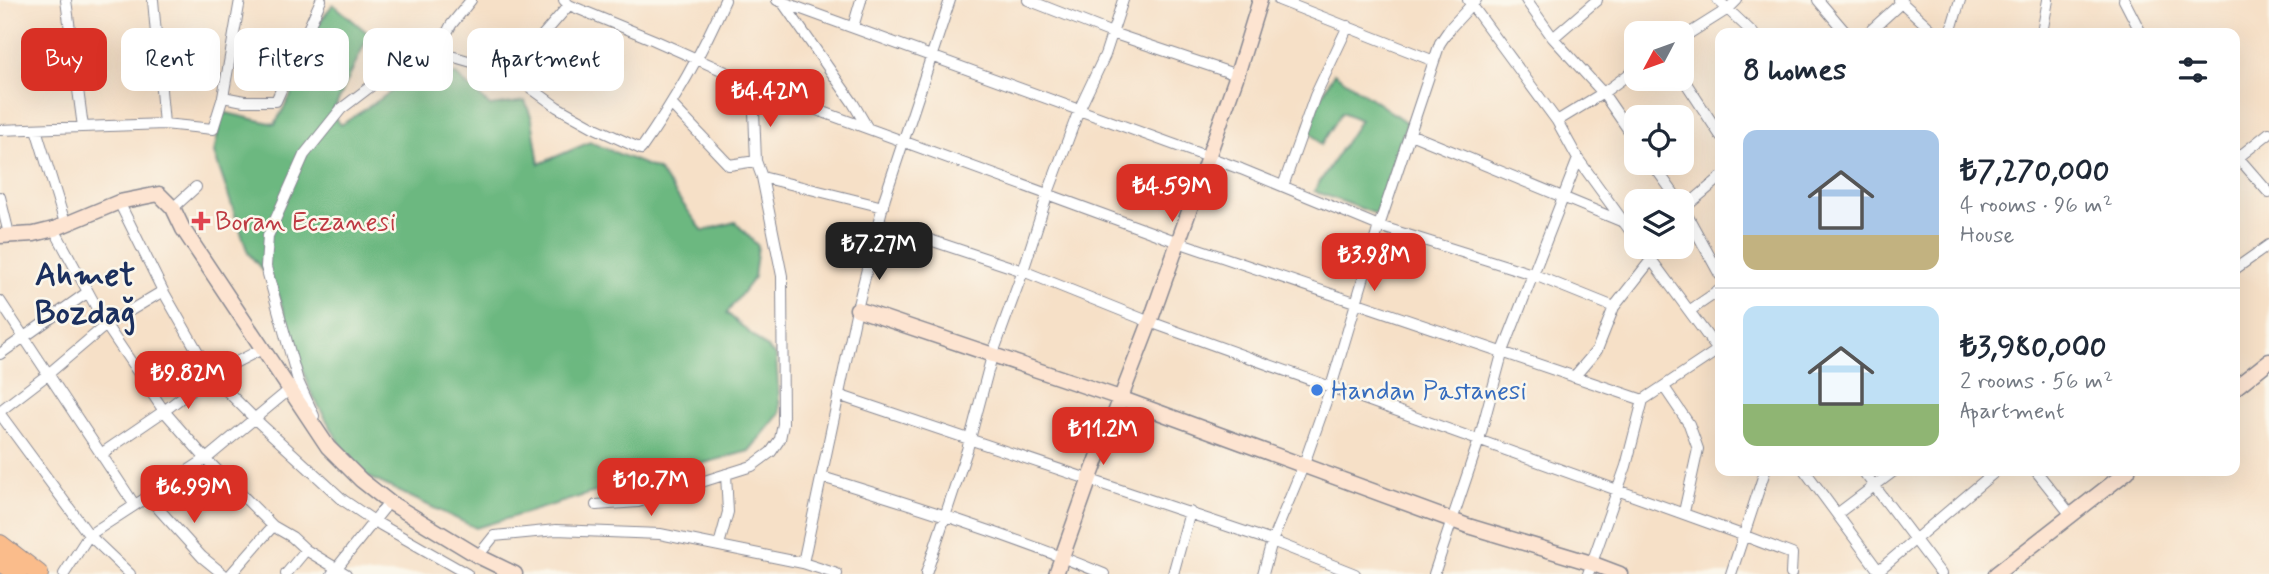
<!DOCTYPE html>
<html lang="en">
<head>
<meta charset="utf-8">
<style>
	body { margin:0; font-family:Mynerve,sans-serif; background:#f6f6f7; color:#1f2937; height:100vh; display:flex; flex-direction:column; font-size:26px; white-space:nowrap }
	* { box-sizing:border-box; margin:0 }
	p { font-size:23px; color:#747a83 }
	.icon { flex:none; width:38px; height:38px; fill:none; stroke:currentColor; stroke-width:2; stroke-linecap:round; stroke-linejoin:round }
	.map { position:relative; flex:1; overflow:hidden }
	.sheet { position:absolute; left:1715px; top:28px; width:525px; height:448px; display:flex; flex-direction:column; background:#fff; border-radius:14px; box-shadow:0 7px 28px #0002 }
	.sheet>* { flex:none }
	.guide { position:absolute; left:21px; top:28px; width:665px; height:63px; display:flex; gap:14px }
	.needle { width:46px; rotate:229deg }
	.buttons { position:absolute; left:1624px; top:21px; display:grid; gap:14px }
	.buttons a { display:grid; place-items:center; width:70px; height:70px; border-radius:14px; background:#fff; box-shadow:0 7px 28px #0002; font-size:35px }
	.price { position:absolute; translate:-50% -60px; padding:0 16px; border-radius:14px; background:#d93025; color:#fff; font-size:23px; line-height:46px; filter:drop-shadow(0 2px 4px #0008) }
	.price::after { content:''; position:absolute; left:50%; top:42px; width:21px; height:16px; margin-left:-10px; background:inherit; clip-path:polygon(0 0,100% 0,50% 100%) }
	.price.current { background:#222; color:#fff }
	ul { padding:0; list-style:none }
	li { display:flex; align-items:center; gap:21px; height:175px; padding:0 28px }
	li+li { border-top:2px solid #e0e1e3 }
	li span { display:grid; place-items:center; flex:none; width:196px; height:140px; border-radius:14px; color:#555 }
	li>.icon { margin-inline-start:auto }
	span .icon { width:84px; height:84px; fill:#fffc; stroke-width:1 }
	li b { font-size:30px }
	h2 { display:flex; justify-content:space-between; align-items:center; height:84px; padding:0 28px; font-size:30px }
	.tag { padding:0 24px; border-radius:14px; background:#fff; box-shadow:0 7px 28px #0002; font-size:24px; line-height:63px }
	.tag.current { background:#d93025; color:#fff }
	.map>svg:first-child { display:block }
</style>
</head>
<body>
<div class="map">
<svg width="2269" height="574" viewBox="0 0 2269 574">
	<rect width="100%" height="100%" fill="#fbf7ec"/>
	<filter id="ink" filterUnits="userSpaceOnUse"><feTurbulence type="fractalNoise" baseFrequency=".0143" numOctaves="2"/><feDisplacementMap in="SourceGraphic" scale="14" xChannelSelector="R" yChannelSelector="G"/><feConvolveMatrix kernelMatrix="1 2 1 2 8 2 1 2 1" color-interpolation-filters="sRGB"/></filter>
	<filter id="wash" filterUnits="userSpaceOnUse"><feTurbulence type="fractalNoise" baseFrequency=".00686" numOctaves="4" result="noise"/><feDisplacementMap in="SourceGraphic" scale="28" xChannelSelector="R" yChannelSelector="G"/><feGaussianBlur stdDeviation="1.57" result="paint"/><feColorMatrix in="noise" values="0 0 0 0 0 0 0 0 0 0 0 0 0 0 0 0 0 1.4 0 .05"/><feComposite in="paint" operator="in"/></filter>
	<g filter="url(#wash)">
		<rect width="100%" height="100%" fill="#f6e0c7"/>
		<!-- forest -->
		<path fill="#6cb880" stroke="#44746f" stroke-width="2" d="M333 4 369 34 332 114 341 125 412 78 456 75 490 106 525 101 532 119 539 164 590 142 658 170 703 231 735 222 758 246 754 277 727 313 776 356 780 413 749 451 592 493 476 528 356 471 311 393 275 285 248 253 214 153 222 112 275 124 290 97 311 35Z
			M1334 73 1407 123 1376 214 1314 191 1360 120 1342 112 1321 145 1306 126Z"/>
	</g>
	<g filter="url(#ink)">
		<g fill="none" stroke-linecap="round" stroke-linejoin="round">
			<!-- street casing -->
			<g stroke="#888892" stroke-width="12">
				<path id="street" d="M66 0 83 127
					M153 0 164 124
					M240 0 223 97 244 101H276L321 0
					M564 0 569 5 654 40 782 97 1178 242 1643 400
					M777 0 1241 169 1379 226 1532 274 1614 307
					M1028 0 1112 33 1237 75
					M1279 0 1434 61
					M1468 0 1557 121 1578 159 1636 239
					M1526 0 1553 38 1603 93 1636 141
					M1718 0 1753 33
					M1818 0 1846 33
					M1899 0 1935 33
					M2124 0 2141 33
					M783 3 853 103 867 127
					M853 27 861 0
					M1868 33 1902 2
					M1950 33 1960 0
					M2042 33 2048 0
					M1553 38 1597 0
					M1682 38 1728 9 1737 0
					M437 52 510 73 557 107 593 127 641 149C674 102 702 53 725 0
					M510 73 569 5
					M1682 77 1720 135
					M672 105 729 165 756 161
					M1557 121 1603 93 1636 69
					M36 129 65 223
					M0 130 164 124 213 129 223 97
					M1410 134 1623 222
					M2235 154 2269 193
					M2235 160 2269 133
					M1652 163 1679 201
					M762 177 883 207
					M1283 186 1315 96 1348 26
					M0 197 9 234
					M119 202 163 291 211 375 255 419 343 500 374 521 467 574
					M1682 206 1720 275
					M173 208 196 187
					M1682 210 1720 178
					M879 223 1023 271 1150 322 1745 536 1792 554 1791 574
					M54 229 106 325 164 411 206 459 273 526 292 537 306 550 346 574
					M1642 247 1720 353
					M2235 269 2269 245
					M0 301 134 504
					M1689 311 1720 290
					M0 354 88 292
					M1574 377 1597 350 1614 307 1651 260
					M1664 387 1689 424 1698 449 1684 512
					M838 395 1272 541 1355 574
					M0 411 47 375 106 325 163 291
					M0 414 89 535 130 574
					M314 416 298 381 266 267 268 236 304 155 341 109 387 74 437 52 451 25 471 0
					M101 454 164 411 211 375 264 348
					M1805 471 1881 574
					M1863 471 1941 574
					M2036 471 2071 515
					M822 477C917 506 1012 536 1104 574
					M147 496 202 557 223 574
					M596 505 638 502 752 466 771 452 780 439 783 424 782 276 762 177 756 161 753 86
					M1837 514 1894 471
					M719 545 728 512 726 474
					M478 556 494 536 556 530 660 534 803 563 837 574
					M803 563 857 309 885 197 950 0
					M1879 570 1996 471
					M64 574 89 535 206 459 289 390
					M231 574 273 526
					M286 574 306 550
					M332 574 389 502
					M926 574 967 450 992 356 1023 271 1048 193 1079 110 1105 55 1123 0
					M1173 574 1190 512
					M1263 574 1272 541 1304 464 1331 387 1379 226 1440 43 1451 27 1476 0
					M1434 574 1479 440 1502 354 1578 159
					M1588 574 1626 466 1643 400 1718 350
					M1731 574 1765 471"/>
			</g>
			<!-- secondary casing -->
			<g stroke="#888892" stroke-width="17">
				<path id="secondary" d="M0 236 34 234 54 229 119 202 159 194 173 208 183 229 328 447 361 480 389 502 478 556 515 574
					M857 309 1120 398 1468 526 1591 563 1620 574
					M2235 388 2269 361
					M1056 574 1090 478 1150 322 1237 75 1260 0
					M1996 574 2128 471"/>
			</g>
			<!-- highway casing -->
			<g stroke="#888892" stroke-width="20">
				<path id="highway" d="M0 544 39 574
					M0 561 18 574"/>
			</g>
			<!-- street -->
			<use href="#street" stroke="#fff" stroke-width="10"/>
			<!-- secondary -->
			<use href="#secondary" stroke="#fde4d1" stroke-width="14"/>
			<!-- highway -->
			<use href="#highway" stroke="#fabc8b" stroke-width="18"/>
		</g>
	</g>
	<!-- markers -->
	<path fill="#e0444e" stroke="#fbf7ec" stroke-width="2.5" d="M197.5 210.5h7v7h7v7h-7v7h-7v-7h-7v-7h7z"/>
	<circle fill="#3f7fe0" stroke="#fbf7ec" stroke-width="2.5" cx="1317" cy="390" r="7"/>
	<g text-anchor="middle" stroke-width="5" stroke-linejoin="round" paint-order="stroke">
		<!-- health labels -->
		<g font-size="26" fill="#be3a42" stroke="#fbf7ec" text-anchor="start">
			<text x="215" y="230">Boran Eczanesi</text>
		</g>
		<!-- shop labels -->
		<g font-size="26" fill="#366cbe" stroke="#fbf7ec" text-anchor="start">
			<text x="1331" y="399">Handan Pastanesi</text>
		</g>
		<!-- district labels -->
		<g font-size="33" font-weight="bold" fill="#1b2f5e" stroke="#fbf7ec">
			<text x="85" y="285">Ahmet<tspan x="85" dy="38">Bozdağ</tspan></text>
		</g>
	</g>
</svg>
<div class="buttons">
<a><svg class="needle" viewBox="-14 -14 28 28"><path d="M0-13l5 13h-10z" fill="#e53935"/><path d="M0 13l5-13h-10z" fill="#747a83"/></svg></a>
<a><svg class="icon" aria-label="locate" viewBox="0 0 24 24"><circle cx="12" cy="12" r="6"/><path d="M12 2v4M12 18v4M2 12h4M18 12h4"/></svg></a>
<a><svg class="icon" aria-label="layers" viewBox="0 0 24 24"><path d="M12 4l9 5-9 5-9-5zM3 14l9 5 9-5"/></svg></a>
</div>
<b class="price" style="left:770px;top:129px">₺4.42M</b>
<b class="price" style="left:1172px;top:224px">₺4.59M</b>
<b class="price current" style="left:879px;top:282px">₺7.27M</b>
<b class="price" style="left:1374px;top:293px">₺3.98M</b>
<b class="price" style="left:188px;top:411px">₺9.82M</b>
<b class="price" style="left:1103px;top:467px">₺11.2M</b>
<b class="price" style="left:651px;top:518px">₺10.7M</b>
<b class="price" style="left:194px;top:525px">₺6.99M</b>
<div class="guide">
<a class="tag current">Buy</a>
<a class="tag">Rent</a>
<a class="tag">Filters</a>
<a class="tag">New</a>
<a class="tag">Apartment</a>
</div>
<section class="sheet">
<h2>8 homes<svg class="icon" aria-label="filters" viewBox="0 0 24 24"><path d="M4 7h16M4 17h16"/><circle cx="9" cy="7" r="2"/><circle cx="15" cy="17" r="2"/></svg></h2>
<ul>
<li><span style="background:linear-gradient(#a9c7e8 75%,#c2b280 0)"><svg class="icon" aria-label="home" viewBox="0 0 24 24"><path d="M3 11l9-7 9 7M6 9v11h12V9"/></svg></span><div><b>₺7,270,000</b><p>4 rooms · 96 m²</p><p>House</p></div></li>
<li><span style="background:linear-gradient(#bfe0f5 70%,#8fb573 0)"><svg class="icon" aria-label="home" viewBox="0 0 24 24"><path d="M3 11l9-7 9 7M6 9v11h12V9"/></svg></span><div><b>₺3,980,000</b><p>2 rooms · 56 m²</p><p>Apartment</p></div></li>
</ul>
</section>
</div>
</body>
</html>
